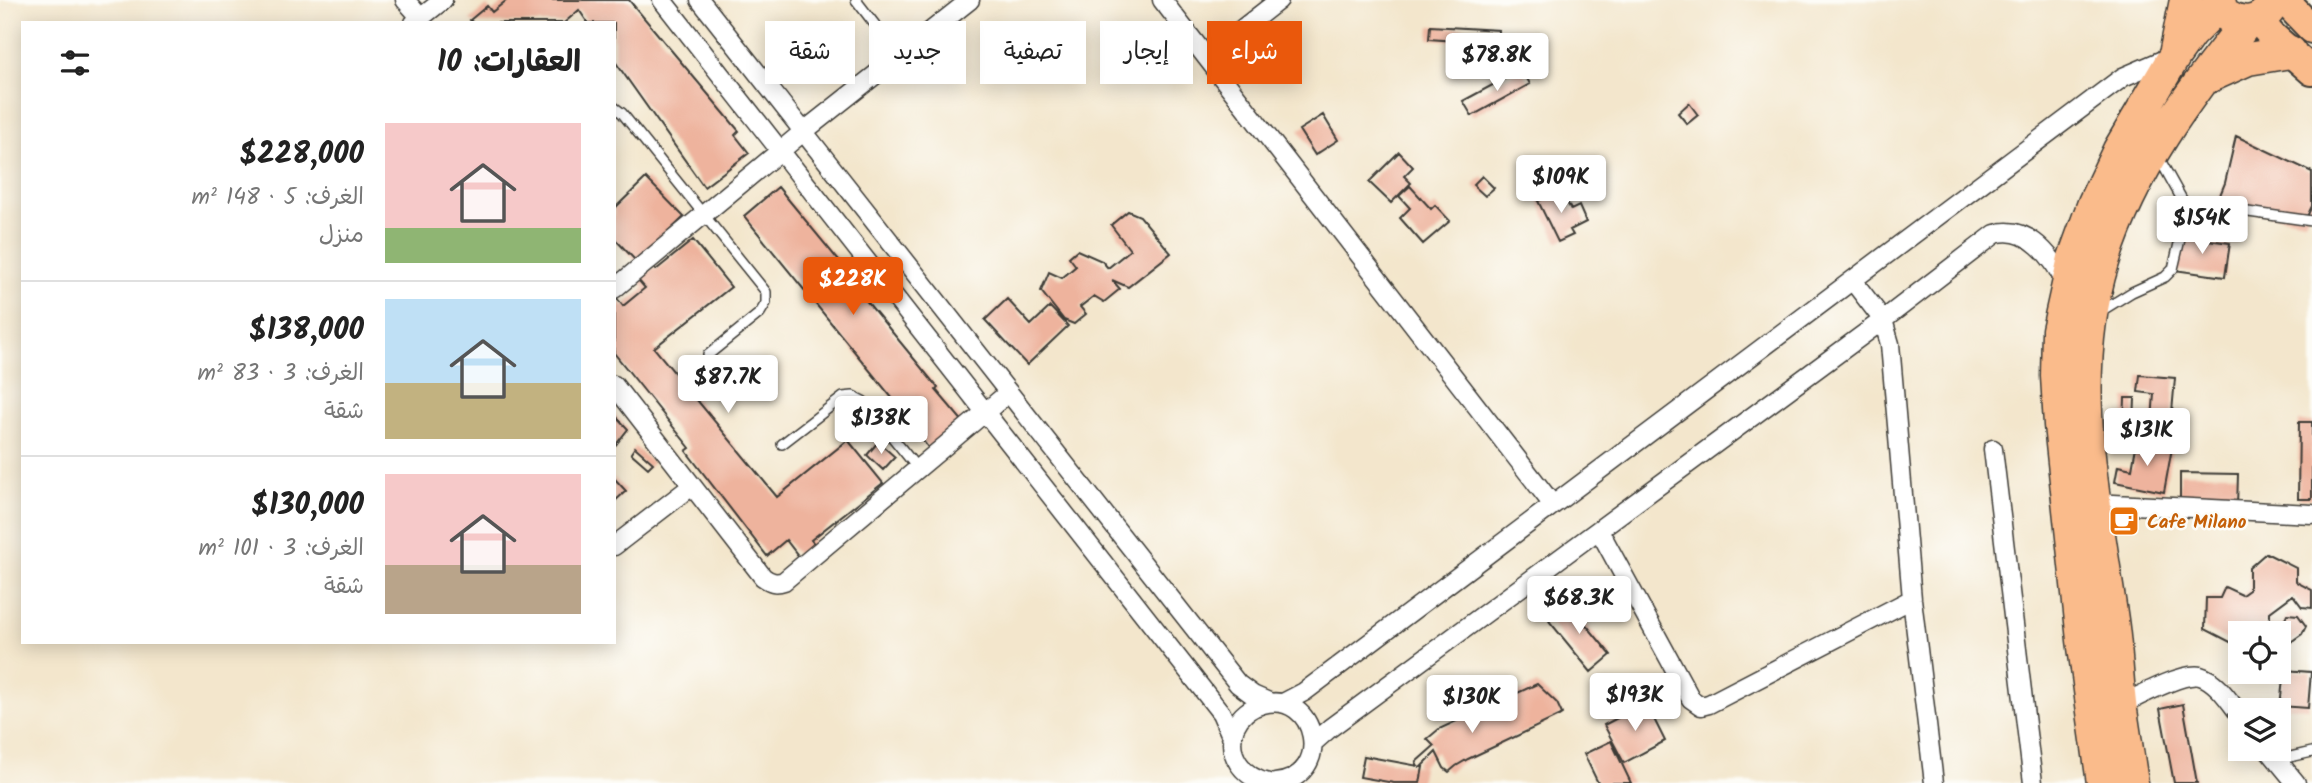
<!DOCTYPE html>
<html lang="ar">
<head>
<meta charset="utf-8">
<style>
	body { margin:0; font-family:Kalam,"Playpen Sans Arabic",sans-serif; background:#f6f6f6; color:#222; direction:rtl; height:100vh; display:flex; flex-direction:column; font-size:26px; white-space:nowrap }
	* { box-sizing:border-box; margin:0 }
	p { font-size:23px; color:#767676 }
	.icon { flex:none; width:38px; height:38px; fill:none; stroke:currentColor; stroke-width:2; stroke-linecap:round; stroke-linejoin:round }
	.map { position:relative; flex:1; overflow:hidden; direction:ltr }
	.drawer { position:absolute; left:21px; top:21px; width:595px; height:623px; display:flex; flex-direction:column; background:#fff; border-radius:0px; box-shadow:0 4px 18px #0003; direction:rtl }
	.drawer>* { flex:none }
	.guide { position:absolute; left:637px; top:21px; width:665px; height:63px; direction:rtl; display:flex; gap:14px }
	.buttons { position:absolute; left:2228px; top:621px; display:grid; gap:14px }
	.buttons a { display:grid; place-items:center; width:63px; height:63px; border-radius:0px; background:#fff; box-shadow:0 4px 18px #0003; font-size:35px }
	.price { position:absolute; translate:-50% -60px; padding:0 16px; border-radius:7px; background:#fff; color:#222; font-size:23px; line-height:46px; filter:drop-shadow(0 2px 4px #0008) }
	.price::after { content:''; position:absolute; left:50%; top:42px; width:21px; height:16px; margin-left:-10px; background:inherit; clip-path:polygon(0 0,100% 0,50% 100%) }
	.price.selected { background:#ea580c; color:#fff }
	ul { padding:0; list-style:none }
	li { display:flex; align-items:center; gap:21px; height:175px; padding:0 35px }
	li+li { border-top:2px solid #e0e0e0 }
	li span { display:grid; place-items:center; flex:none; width:196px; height:140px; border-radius:0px; color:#555 }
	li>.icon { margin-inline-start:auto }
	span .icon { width:84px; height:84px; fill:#fffc; stroke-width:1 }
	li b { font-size:30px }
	h2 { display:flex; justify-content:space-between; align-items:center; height:84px; padding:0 35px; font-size:30px }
	.chip { padding:0 24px; border-radius:0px; background:#fff; box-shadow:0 4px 18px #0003; font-size:24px; line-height:63px }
	.chip.selected { background:#ea580c; color:#fff }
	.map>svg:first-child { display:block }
</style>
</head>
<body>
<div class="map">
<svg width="2312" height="783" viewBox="0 0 2312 783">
	<rect width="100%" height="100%" fill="#fdfcf7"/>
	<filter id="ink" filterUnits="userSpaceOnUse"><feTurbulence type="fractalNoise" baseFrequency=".0143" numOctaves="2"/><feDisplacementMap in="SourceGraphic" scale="14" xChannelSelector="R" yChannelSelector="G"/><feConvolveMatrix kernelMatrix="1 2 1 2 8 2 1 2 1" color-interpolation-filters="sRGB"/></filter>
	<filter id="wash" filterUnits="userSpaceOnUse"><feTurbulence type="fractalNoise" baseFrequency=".00686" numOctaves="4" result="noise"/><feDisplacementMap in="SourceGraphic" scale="28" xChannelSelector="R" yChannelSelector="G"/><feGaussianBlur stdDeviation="1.57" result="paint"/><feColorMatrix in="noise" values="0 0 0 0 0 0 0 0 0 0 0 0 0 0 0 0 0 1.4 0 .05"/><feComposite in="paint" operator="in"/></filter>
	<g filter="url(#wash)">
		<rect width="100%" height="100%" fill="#f3e6cc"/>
		<g id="blocks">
			<!-- building -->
			<path fill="#eeb39d" d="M507 0H629L739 131 735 135 749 153 704 187 614 60V23H588L579 10 564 23H473L470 20 487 6 492 12Z
				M1430 26 1499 30 1498 44 1429 39Z
				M1522 69 1530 84 1472 116 1463 101Z
				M1689 103 1698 115 1687 124 1678 113Z
				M1323 115 1338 140 1315 155 1299 130Z
				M2236 136 2312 172V206L2305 221 2216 205 2225 183Z
				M1399 152 1413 167 1404 176 1411 183 1391 203 1369 182Z
				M1482 176 1494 188 1485 196 1473 185Z
				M646 178 684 217 637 262 614 238V209Z
				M1410 186 1431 209 1435 205 1450 221 1423 244 1400 218 1410 208 1399 196Z
				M778 187 853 278 850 281 938 388 936 390 964 423 931 451 904 417 906 415 744 216Z
				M1561 190 1571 210 1579 206 1586 222 1570 230 1573 235 1558 242 1538 201Z
				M1128 211 1140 216 1171 253 1128 287 1112 280 1120 289 1104 302 1094 296 1080 307 1086 314 1074 324 1064 320 1041 291 1049 272 1062 278 1076 266 1069 257 1077 250 1102 261 1108 268 1130 250 1111 225Z
				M2179 236 2230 243 2225 277 2174 270Z
				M693 240 731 287 654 348 777 497 848 440 883 483 811 540 816 546 800 558 786 540 767 556 686 451 690 448 614 353V298L616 297 623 306 645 288 638 280 654 268 656 270Z
				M1007 299 1031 325 1050 307 1068 326 1027 365 985 320Z
				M2140 375 2175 378 2170 435 2151 433 2154 394 2138 392Z
				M2125 398H2135L2134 426 2124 425Z
				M614 414 628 429 614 447Z
				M2299 422H2312V499H2298Z
				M2137 441 2172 448 2164 492 2115 482 2118 466 2132 469Z
				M878 442 895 457 883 470 867 455Z
				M635 447 653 463 648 468 631 453Z
				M2180 473 2238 474 2237 507H2180Z
				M614 478 626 491 614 502Z
				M2266 553 2296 568V582L2312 590V608L2302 607 2293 595 2270 612V618L2262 625H2282L2287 614 2298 615 2306 626 2302 634 2278 651V634H2269L2272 627 2263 634 2250 627 2247 634H2240V647L2205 629 2206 598H2220L2225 587 2242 595 2249 590V568Z
				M1564 598 1611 655 1591 672 1549 621 1558 614 1553 607Z
				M2284 670 2311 672 2308 708 2280 706Z
				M1537 684 1557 703 1562 714 1559 716 1468 759 1456 766 1449 772 1444 768 1436 752 1421 767H1423L1420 783H1394L1360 777 1364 756 1418 766 1416 762 1434 746 1427 739 1439 729Z
				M1646 703 1665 741 1624 763 1604 725Z
				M2183 704 2197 783H2174L2160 709Z
				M1611 741 1631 783H1598L1584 754Z"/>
		</g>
	</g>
	<g filter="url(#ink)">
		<use href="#blocks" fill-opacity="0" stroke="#3c3a36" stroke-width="2"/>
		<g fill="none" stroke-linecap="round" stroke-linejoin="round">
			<!-- lane casing -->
			<g stroke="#3c3a36" stroke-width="12">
				<path id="lane" d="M856 0 899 56
					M614 107 622 113 766 292V303L760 313 708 355
					M2184 203 2312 221
					M2098 313 2132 292 2165 277 2173 269 2181 235 2184 203 2159 158
					M782 444 843 397 853 396 863 401 918 469
					M2277 760 2312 752"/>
			</g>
			<!-- street casing -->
			<g stroke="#3c3a36" stroke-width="21">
				<path id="street" d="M405 0 421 18
					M662 0 1221 713 1232 738
					M700 0 1238 684 1253 695 1269 702
					M1162 0 1553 505
					M414 23 443 0
					M1206 57 1279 0
					M1853 281 1883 320 1890 344 1912 599 1934 783
					M614 289 803 132 970 0
					M614 385 763 577C770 582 775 584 784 581L1008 393
					M1993 449 2033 783
					M2094 503 2312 514
					M1599 530 1691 699 1701 706 1709 704 1912 599
					M614 546 692 486
					M1283 703 1304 692 2123 77 2172 56
					M2121 705C2137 697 2183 672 2200 676 2216 680 2230 702 2240 715
					M1313 743 1330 728 1883 320 1995 234C2028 224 2054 258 2066 285
					M2268 749 2296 783
					M1269 783C1243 778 1225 754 1235 727 1240 715 1251 707 1263 704 1317 690 1335 777 1275 783"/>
			</g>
			<!-- primary casing -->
			<g stroke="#3c3a36" stroke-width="32">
				<path id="primary" d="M2284 0 2312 29
					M2258 20 2271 35 2312 71"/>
			</g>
			<!-- highway casing -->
			<g stroke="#3c3a36" stroke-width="35">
				<path id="highway" d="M2228 16C2247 28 2267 20 2274 0
					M2176 50 2186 0
					M2208 77 2248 59 2290 52
					M2103 783 2083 640 2060 425 2057 376 2058 330 2074 258 2094 203 2119 150 2175 55 2190 34 2220 4
					M2132 783C2128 757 2124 730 2120 704 2117 676 2116 648 2112 620 2095 502 2067 378 2103 262 2131 171 2188 95 2247 22"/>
			</g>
			<!-- lane -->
			<use href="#lane" stroke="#fff" stroke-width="9"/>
			<!-- street -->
			<use href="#street" stroke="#fff" stroke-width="18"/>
			<!-- primary -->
			<use href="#primary" stroke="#fabb8b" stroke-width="28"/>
			<!-- highway -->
			<use href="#highway" stroke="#fabb8b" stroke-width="32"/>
		</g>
	</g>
	<!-- icons -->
	<defs>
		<g id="cafe-square" transform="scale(1.575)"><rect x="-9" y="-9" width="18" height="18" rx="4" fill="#e8710a" stroke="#fdfcf7"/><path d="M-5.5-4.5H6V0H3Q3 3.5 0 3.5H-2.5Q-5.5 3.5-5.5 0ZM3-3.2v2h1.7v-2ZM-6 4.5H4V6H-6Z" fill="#fff"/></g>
	</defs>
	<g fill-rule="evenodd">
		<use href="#cafe-square" x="2124" y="521"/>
	</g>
	<g text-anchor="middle" stroke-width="5" stroke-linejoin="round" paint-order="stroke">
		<!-- food labels -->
		<g font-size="19" font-weight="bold" fill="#c56008" stroke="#fdfcf7" text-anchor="start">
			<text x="2147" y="528">Cafe Milano</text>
		</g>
	</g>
</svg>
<div class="buttons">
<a><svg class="icon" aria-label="locate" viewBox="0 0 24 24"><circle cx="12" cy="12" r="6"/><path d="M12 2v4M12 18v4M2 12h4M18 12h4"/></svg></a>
<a><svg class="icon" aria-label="layers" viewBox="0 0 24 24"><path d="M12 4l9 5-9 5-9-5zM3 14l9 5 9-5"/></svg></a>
</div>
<b class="price" style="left:1497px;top:93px">$78.8K</b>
<b class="price" style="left:1561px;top:215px">$109K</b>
<b class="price" style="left:2202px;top:256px">$154K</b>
<b class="price selected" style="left:853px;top:317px">$228K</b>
<b class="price" style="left:728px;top:415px">$87.7K</b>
<b class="price" style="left:881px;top:456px">$138K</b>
<b class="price" style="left:2147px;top:468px">$131K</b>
<b class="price" style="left:1579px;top:636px">$68.3K</b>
<b class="price" style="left:1635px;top:733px">$193K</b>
<b class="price" style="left:1472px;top:735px">$130K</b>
<div class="guide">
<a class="chip selected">شراء</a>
<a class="chip">إيجار</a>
<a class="chip">تصفية</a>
<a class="chip">جديد</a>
<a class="chip">شقة</a>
</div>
<section class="drawer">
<h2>العقارات: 10<svg class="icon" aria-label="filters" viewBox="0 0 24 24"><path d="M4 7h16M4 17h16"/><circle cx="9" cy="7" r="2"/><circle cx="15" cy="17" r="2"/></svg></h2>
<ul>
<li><span style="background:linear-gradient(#f6c9c9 75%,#8fb573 0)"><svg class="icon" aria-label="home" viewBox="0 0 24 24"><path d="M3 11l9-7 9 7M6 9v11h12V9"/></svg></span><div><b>$228,000</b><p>الغرف: 5 · 148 m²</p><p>منزل</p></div></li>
<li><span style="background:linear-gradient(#bfe0f5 60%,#c2b280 0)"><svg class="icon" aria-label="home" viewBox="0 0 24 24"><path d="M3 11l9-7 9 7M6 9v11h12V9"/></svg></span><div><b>$138,000</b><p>الغرف: 3 · 83 m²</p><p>شقة</p></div></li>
<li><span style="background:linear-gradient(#f6c9c9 65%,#b9a48a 0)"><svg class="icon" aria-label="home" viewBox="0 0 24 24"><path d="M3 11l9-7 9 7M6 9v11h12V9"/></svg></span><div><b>$130,000</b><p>الغرف: 3 · 101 m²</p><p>شقة</p></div></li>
</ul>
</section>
</div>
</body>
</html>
